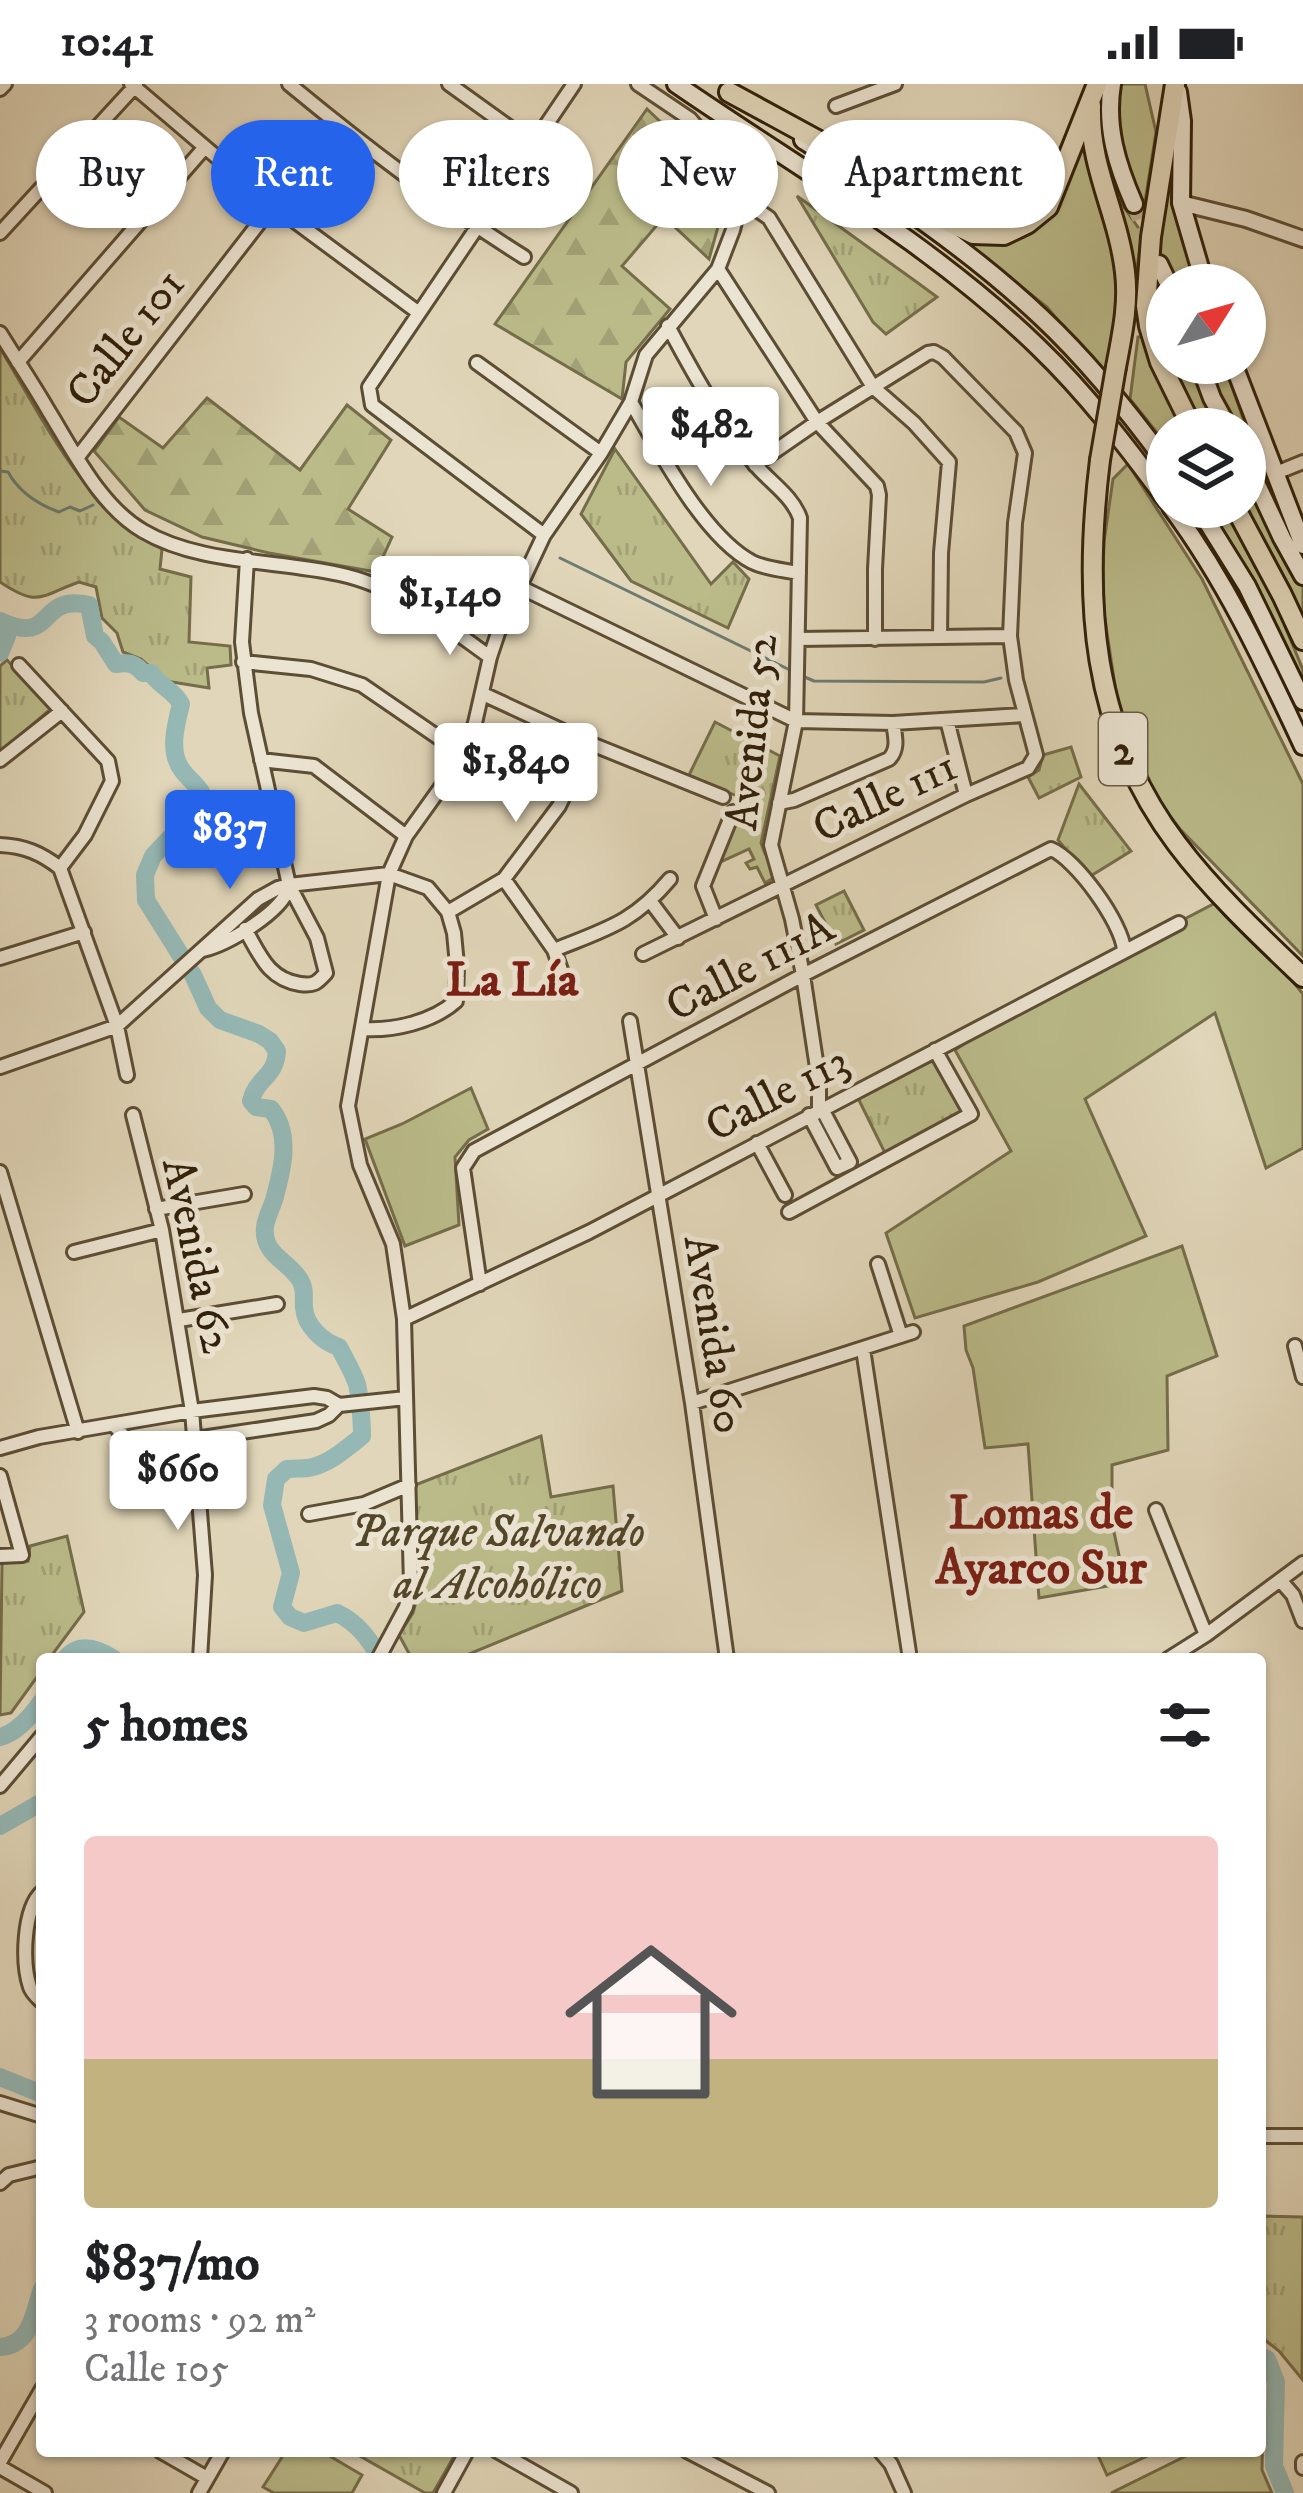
<!DOCTYPE html>
<html lang="en">
<head>
<meta charset="utf-8">
<style>
	body { margin:0; font-family:"IM FELL DW Pica",serif; background:#f6f6f6; color:#202124; height:100vh; display:flex; flex-direction:column; font-size:45px; white-space:nowrap }
	* { box-sizing:border-box; margin:0 }
	p { font-size:39px; color:#757577 }
	.icon { flex:none; width:66px; height:66px; fill:none; stroke:currentColor; stroke-width:2; stroke-linecap:round; stroke-linejoin:round }
	.map { position:relative; flex:1; overflow:hidden }
	.details { position:absolute; left:36px; top:1569px; width:1230px; height:804px; display:flex; flex-direction:column; background:#fff; border-radius:12px; box-shadow:0 3px 9px #0004 }
	.details>* { flex:none }
	.banner { position:absolute; left:36px; top:36px; width:1233px; height:108px; display:flex; gap:24px }
	.needle { width:78px; rotate:53deg }
	.tools { position:absolute; left:1146px; top:180px; display:grid; gap:24px }
	.tools a { display:grid; place-items:center; width:120px; height:120px; border-radius:50%; background:#fff; box-shadow:0 3px 9px #0004; font-size:60px }
	.price { position:absolute; translate:-50% -102px; padding:0 27px; border-radius:12px; background:#fff; color:#222; font-size:39px; line-height:78px; filter:drop-shadow(0 3px 6px #0008) }
	.price::after { content:''; position:absolute; left:50%; top:72px; width:36px; height:27px; margin-left:-18px; background:inherit; clip-path:polygon(0 0,100% 0,50% 100%) }
	.price.selected { background:#2563eb; color:#fff }
	ul { padding:0; list-style:none }
	li { display:grid; align-content:center; gap:24px; height:636px; padding:0 48px }
	li+li { border-top:3px solid #e0e0e0 }
	li span { display:grid; place-items:center; height:372px; border-radius:12px; color:#555 }
	li>.icon { margin-inline-start:auto }
	span .icon { width:216px; height:216px; fill:#fffc; stroke-width:1 }
	li b { font-size:51px }
	h2 { display:flex; justify-content:space-between; align-items:center; height:144px; padding:0 48px; font-size:51px }
	.pill { padding:0 42px; border-radius:54px; background:#fff; box-shadow:0 3px 9px #0004; font-size:42px; line-height:108px }
	.pill.selected { background:#2563eb; color:#fff }
	.status { display:flex; justify-content:space-between; align-items:center; height:84px; padding:0 60px; background:#fff; direction:ltr }
	.status svg { height:33px; fill:currentColor }
	.map>svg:first-child { display:block }
</style>
</head>
<body>
<div class="status"><b>10:41</b><svg viewBox="0 0 49 12"><path d="M0 12V9h3v3zM5 12V6h3v6zM10 12V3h3v9zM15 12V0h3v12zM26 1h20v11H26zM47 4h2v5h-2z"/></svg></div>
<div class="map">
<svg width="1303" height="2409" viewBox="0 0 1303 2409">
	<defs>
		<pattern id="forest-firs" width="22" height="20" patternUnits="userSpaceOnUse" patternTransform="scale(3)"><rect width="22" height="20" fill="#bbbb8a"/><path d="M5 1l3.5 6h-7zM16 11l3.5 6h-7z" fill="#a1a076"/></pattern>
		<pattern id="park-tufts" width="24" height="20" patternUnits="userSpaceOnUse" patternTransform="scale(3)"><rect width="24" height="20" fill="#bbbb8a"/><path d="M3 7l-1-3M5 7V3M7 7l1-3M15 17l-1-3M17 17v-4M19 17l1-3" fill="none" stroke="#a1a076"/></pattern>
	</defs>
	<rect width="100%" height="100%" fill="#e1d6b9"/>
	<filter id="stains"><feTurbulence type="fractalNoise" baseFrequency=".00167" numOctaves="4"/><feColorMatrix values="0 0 0 0 .2 0 0 0 0 .09 0 0 0 0 .02 0 0 0 .5 -.17"/></filter>
	<radialGradient id="worn" r=".72"><stop offset=".6" stop-color="#630" stop-opacity="0"/><stop offset="1" stop-color="#630" stop-opacity=".3"/></radialGradient>
	<!-- grass -->
	<path fill="#bbbb8a" stroke="#756d4a" stroke-width="3" d="M1114 0H1145L1156 48 1145 118H1137L1119 76Z
		M1084 31 1117 176V225L1106 293 1047 223 954 149 986 160 1009 157 1031 145Z
		M1167 79 1182 155 1198 201H1167V279H1224L1282 448 1303 496V543L1241 423H1245V345H1200C1184 314 1165 284 1156 250 1142 196 1159 133 1167 79Z
		M1112 106 1142 149 1134 204Z
		M1138 253H1146L1190 345H1167V361L1130 315Z
		M1128 380 1202 495 1303 700V872L1180 745 1156 714 1134 667 1116 608 1102 516 1104 458 1113 395Z
		M1207 423H1230L1256 472 1303 586V596L1249 489Z
		M1225 814 1303 910V1064L1266 1084 1215 929 1085 1015 1146 1152 1038 1198 915 1234 886 1149 1011 1067 955 966 1035 913Z
		M471 1004 488 1045 469 1056 455 1073 459 1141 405 1162 365 1055 402 1040Z
		M1182 1162 1217 1272 1167 1292 1168 1366 1112 1381V1439L1125 1499 1039 1514 1028 1360 985 1364 973 1284 966 1266 964 1242Z
		M1263 2334 1262 2386 1272 2409H1111L1196 2367H1260V2336Z
		M286 2367H321L362 2391 352 2409H274L263 2403Z
		M1096 2367H1158L1107 2391Z"/>
	<!-- forest -->
	<path fill="url(#forest-firs)" stroke="#756d4a" stroke-width="3" d="M647 25 693 69 725 118 709 175 664 133 622 182 670 225 626 278 622 315 495 240Z
		M207 314 300 386 347 321 391 356 348 425 392 453 376 488 269 469 202 453 145 426 94 367 119 333 163 364Z"/>
	<!-- park -->
	<path fill="url(#park-tufts)" stroke="#756d4a" stroke-width="3" d="M797 112 918 199 937 213 886 250 873 238Z
		M0 264C44 336 84 425 162 465L160 485 191 493 189 558 230 562 231 581 207 584 209 604 166 597 141 575 123 568 117 549 102 534 96 503 79 498C39 512 39 524 0 498Z
		M615 365 711 500 733 478 749 495 728 544 631 497 581 430Z
		M7 576 52 624 0 668V582Z
		M715 638 780 672 761 759 775 793 765 799 757 783 750 785 746 779 754 775 749 765 716 780 735 734H742L748 717 689 691Z
		M1071 663 1081 693 1039 714 1028 693 1039 686 1043 671Z
		M1079 700 1131 767 1089 793 1058 756Z
		M844 807 864 846 836 860 816 821Z
		M935 976 962 1028 885 1069 855 1008Z
		M541 1352 551 1413 613 1402 622 1507 457 1575H412L399 1551 413 1529 419 1506 415 1401Z
		M67 1452 84 1528 49 1575H42V1586L11 1629 0 1631 2 1479 28 1477 30 1462Z
		M1260 2132 1303 2133 1302 2295 1279 2267 1260 2252Z
		M351 2367H457L433 2409H425Z"/>
	<g fill="none" stroke-linecap="round" stroke-linejoin="round">
		<!-- stream -->
		<path stroke="#6c7b70" stroke-width="3" d="M0 387 8 388C19 408 37 420 59 428L70 423 80 427 93 421
			M560 474 792 587
			M800 591 814 597 984 598 1001 594"/>
		<!-- river -->
		<path stroke="#95b8b5" stroke-width="18" d="M0 537C56 563 36 509 89 521L95 552 102 558 116 580C128 578 135 579 143 589H151C160 603 174 606 181 620 176 640 168 668 182 686 194 702 205 704 205 726L194 741 170 754 153 772 145 791 146 816 193 891 208 924 220 936 259 950 270 957 277 967C276 993 256 994 251 1017L256 1023 271 1025C292 1051 282 1087 274 1116 271 1125 266 1134 265 1143 262 1171 289 1177 300 1196 306 1205 303 1214 304 1223 305 1242 323 1258 339 1263 345 1275 353 1288 357 1300 360 1313 362 1338 362 1352 347 1364 328 1381 308 1384 301 1385 294 1384 287 1385L276 1395 272 1421 291 1489 282 1523 290 1533 304 1539 337 1529C358 1539 369 1555 381 1575
			M0 537 7 552 0 569
			M65 1575C79 1558 97 1564 114 1575
			M0 1653C17 1649 32 1631 42 1617
			M0 1742 42 1718
			M0 1993 42 2010
			M0 2263C31 2261 33 2231 42 2205
			M1260 2272 1267 2275 1276 2298 1274 2382 1285 2409"/>
		<!-- secondary-tunnel -->
		<path stroke="#bdb196" stroke-width="16" stroke-dasharray="16 8" stroke-linecap="butt" d="M1134 120 1152 163"/>
		<!-- minor casing -->
		<g stroke="#5c4d35" stroke-width="18">
			<path id="minor" d="M131 0 273 121 419 229
				M289 0C364 62 441 121 524 173
				M449 0 534 61
				M0 5 5 0
				M836 22 895 0
				M735 122 756 125 769 134 873 303 914 339 949 378 941 469 940 553
				M0 149 136 1
				M718 185 817 338 877 402 879 411 875 485V555
				M668 242C693 289 720 337 753 378 768 397 792 411 800 434L796 637 771 761 792 835 803 891 819 997V1026
				M0 249C16 275 33 300 48 326 74 368 100 422 143 447 199 480 276 476 339 490 396 502 443 539 490 573
				M18 278 205 63
				M477 279 601 369
				M631 318C659 366 703 452 752 478 766 485 784 486 799 489
				M77 374 273 121
				M1276 389 1303 378
				M544 451 372 321 369 303 574 0
				M520 503 796 637 893 639 1024 631
				M798 555 1010 552
				M243 578 311 585 362 601 464 671
				M19 581 108 677 112 697 85 751 60 784
				M483 610 589 659 723 713
				M947 636 966 711
				M0 676 62 627
				M261 676 314 682 406 752
				M779 719 794 716 889 675C899 665 895 652 893 639
				M0 761C24 762 41 769 60 784
				M60 784 117 942 127 991
				M504 795 554 866 568 906
				M651 818 678 854
				M448 828 504 795 559 722 589 659
				M716 835 703 802 733 728
				M245 845C260 871 268 895 300 900 314 902 317 899 326 889L317 854 289 801 251 629 242 558 247 475
				M203 866C228 860 282 828 289 803
				M554 866C606 845 633 839 670 795
				M643 870 966 711 1028 684 1036 671 1016 596 1010 552 1015 439 1025 369 1016 348 943 273 934 268 928 269 817 338 755 381
				M0 874 84 848
				M630 937 692 1319 727 1575
				M0 983 117 942 258 815 278 804 289 801 389 790 428 804 448 828 454 849 457 881 456 917C433 938 393 947 363 945
				M133 1031 162 1146 192 1327 205 1491 200 1575
				M809 1031 837 1084 850 1078 822 1025
				M757 1059 785 1111
				M0 1088 78 1348
				M156 1125 244 1110
				M789 1128 971 1030 935 966
				M74 1168 162 1146
				M878 1180 901 1252
				M480 1200 463 1084 474 1067 803 891 1051 765C1076 775 1122 839 1124 866
				M404 1235 589 1148 1179 839
				M179 1236 277 1220
				M1295 1262 1303 1293
				M863 1265 910 1575
				M692 1319 913 1248
				M114 1341 130 1359 141 1363 316 1337 329 1331 339 1321 406 1314
				M0 1364 39 1353 192 1327 314 1312 327 1314 339 1321
				M0 1392 22 1471 0 1472
				M1156 1426 1206 1551
				M309 1430 364 1420 409 1401
				M1280 1496 1293 1511 1303 1537
				M378 1575 406 1523 411 1500 404 1235 393 1160 360 1081 348 1022 389 790 406 752 464 671 475 639 490 573 498 549 544 451 601 369 631 318 646 271 718 185 733 146 736 134 733 110 727 92 702 49 690 35 638 0
				M1168 1575 1206 1551 1303 1479
				M0 1702 42 1652
				M42 1808C23 1825 22 1879 30 1903 32 1909 37 1913 42 1918
				M0 2019 42 2032
				M1260 2052H1303
				M0 2099 9 2091 42 2083
				M160 2367 207 2394
				M497 2367 571 2409
				M687 2367 768 2409
				M880 2367 891 2380 904 2409
				M0 2378 42 2305
				M1303 2378V2384
				M0 2383 45 2409
				M199 2409 223 2367
				M444 2409 467 2367"/>
		</g>
		<!-- tertiary casing -->
		<g stroke="#5c4d35" stroke-width="20">
			<path id="tertiary" d="M1181 119 1246 135 1303 155"/>
		</g>
		<!-- secondary casing -->
		<g stroke="#2f1f09" stroke-width="22">
			<path id="secondary" d="M676 0C798 84 931 159 1038 263 1086 309 1128 364 1167 417
				M1112 0C1105 43 1117 81 1134 120
				M1178 8 1182 37 1181 119 1205 201
				M803 56C885 110 969 165 1041 233 1088 277 1129 328 1167 380
				M1159 180 1169 201
				M1199 279 1212 314 1229 345
				M1233 279 1303 461
				M1245 375 1282 454 1303 492
				M1171 423C1226 497 1264 579 1303 662
				M1198 423 1247 502 1303 617"/>
		</g>
		<!-- trunk casing -->
		<g stroke="#2f1f09" stroke-width="24">
			<path id="trunk" d="M1175 0 1151 153 1146 222 1149 242 1160 278 1193 345
				M729 8 832 64 948 138 973 150 1004 151 1027 140 1048 123 1097 0
				M1091 22C1089 84 1118 128 1125 188 1129 220 1122 251 1116 283
				M1100 376C1083 514 1090 645 1177 760 1213 808 1260 852 1303 893
				M1235 423 1282 511 1303 556"/>
		</g>
		<!-- minor -->
		<use href="#minor" stroke="#ece4d2" stroke-width="12"/>
		<!-- tertiary -->
		<use href="#tertiary" stroke="#ece4d2" stroke-width="14"/>
		<!-- secondary -->
		<use href="#secondary" stroke="#ece4d2" stroke-width="16"/>
		<!-- trunk -->
		<use href="#trunk" stroke="#e1d6b9" stroke-width="18"/>
		<!-- trunk-bridge casing -->
		<g stroke="#2f1f09" stroke-width="24" stroke-linecap="butt">
			<path id="trunk-bridge" d="M1100 376 1116 283"/>
		</g>
		<!-- trunk-bridge -->
		<use href="#trunk-bridge" stroke="#e1d6b9" stroke-width="18"/>
	</g>
	<g text-anchor="middle" stroke-width="10" stroke-linejoin="round" paint-order="stroke">
		<!-- shield labels -->
		<rect fill="#ece4d2" stroke="#685a45" stroke-width="3" x="1099" y="629" width="48" height="72" rx="9"/>
		<g font-size="42" font-weight="bold" fill="#2f1f09">
			<text x="1123" y="680">2</text>
		</g>
		<!-- street labels -->
		<g font-size="45" fill="#2f1f09" stroke="#ece4d2">
			<text transform="translate(124 253) rotate(-52)" y="16">Calle 101</text>
			<text transform="translate(750 648) rotate(-84)" y="16">Avenida 52</text>
			<text transform="translate(884 711) rotate(-26)" y="16">Calle 111</text>
			<text transform="translate(749 881) rotate(-28)" y="16">Calle 111A</text>
			<text transform="translate(776 1008) rotate(-28)" y="16">Calle 113</text>
			<text transform="translate(199 1171) rotate(78)" y="16">Avenida 62</text>
			<text transform="translate(716 1250) rotate(81)" y="16">Avenida 60</text>
		</g>
		<!-- park labels -->
		<g font-size="45" font-style="italic" fill="#524629" stroke="#ece4d2">
			<text x="498" y="1462">Parque Salvando<tspan x="498" dy="52">al Alcohólico</tspan></text>
		</g>
		<!-- neighbourhood labels -->
		<g font-size="48" font-weight="bold" fill="#7a1f14" stroke="#ece4d2">
			<text x="512" y="911">La Lía</text>
			<text x="1041" y="1444">Lomas de<tspan x="1041" dy="55">Ayarco Sur</tspan></text>
		</g>
	</g>
	<rect width="100%" height="100%" filter="url(#stains)"/>
	<rect width="100%" height="100%" fill="url(#worn)"/>
</svg>
<div class="tools">
<a><svg class="needle" viewBox="-14 -14 28 28"><path d="M0-13l5 13h-10z" fill="#e53935"/><path d="M0 13l5-13h-10z" fill="#757577"/></svg></a>
<a><svg class="icon" aria-label="layers" viewBox="0 0 24 24"><path d="M12 4l9 5-9 5-9-5zM3 14l9 5 9-5"/></svg></a>
</div>
<b class="price" style="left:711px;top:405px">$482</b>
<b class="price" style="left:450px;top:574px">$1,140</b>
<b class="price" style="left:516px;top:741px">$1,840</b>
<b class="price selected" style="left:230px;top:808px">$837</b>
<b class="price" style="left:178px;top:1449px">$660</b>
<div class="banner">
<a class="pill">Buy</a>
<a class="pill selected">Rent</a>
<a class="pill">Filters</a>
<a class="pill">New</a>
<a class="pill">Apartment</a>
</div>
<section class="details">
<h2>5 homes<svg class="icon" aria-label="filters" viewBox="0 0 24 24"><path d="M4 7h16M4 17h16"/><circle cx="9" cy="7" r="2"/><circle cx="15" cy="17" r="2"/></svg></h2>
<ul>
<li><span style="background:linear-gradient(#f6c9c9 60%,#c2b280 0)"><svg class="icon" aria-label="home" viewBox="0 0 24 24"><path d="M3 11l9-7 9 7M6 9v11h12V9"/></svg></span><div><b>$837/mo</b><p>3 rooms · 92 m²</p><p>Calle 105</p></div></li>
</ul>
</section>
</div>
</body>
</html>
